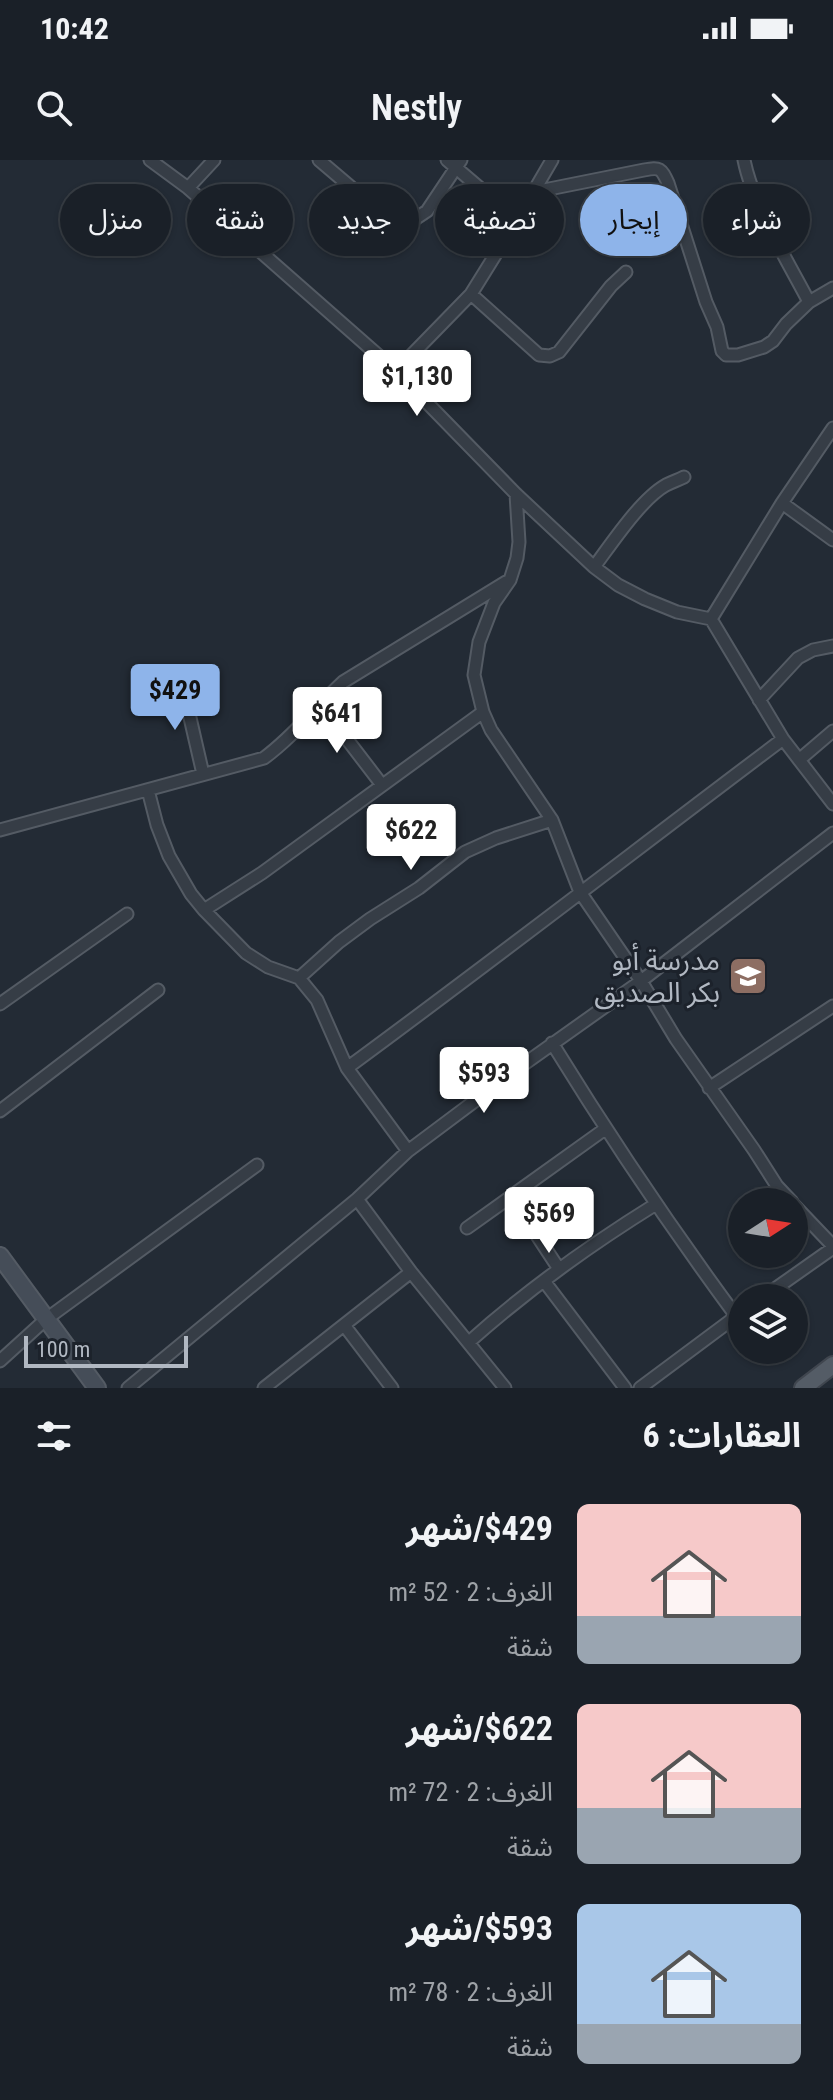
<!DOCTYPE html>
<html lang="ar">
<head>
<meta charset="utf-8">
<style>
	body { margin:0; font-family:"Roboto Condensed","Noto Sans Arabic",sans-serif; background:#272d34; color:#f1f3f6; direction:rtl; height:100vh; display:flex; flex-direction:column; font-size:30px; white-space:nowrap }
	* { box-sizing:border-box; margin:0 }
	p { font-size:26px; color:#9fa3a8 }
	.icon { flex:none; width:44px; height:44px; fill:none; stroke:currentColor; stroke-width:2; stroke-linecap:round; stroke-linejoin:round }
	.map { position:relative; height:1228px; overflow:hidden; direction:ltr }
	.side { display:flex; flex-direction:column; background:#1a2028; flex:1 }
	.side>* { flex:none }
	.banner { position:absolute; left:24px; top:24px; width:786px; height:72px; direction:rtl; display:flex; gap:16px }
	.needle { width:52px; rotate:78deg }
	.controls { position:absolute; left:728px; top:1028px; display:grid; gap:16px }
	.controls a { display:grid; place-items:center; width:80px; height:80px; border-radius:50%; background:#1a2028; box-shadow:0 2px 6px #0004,0 0 0 2px #383e45; font-size:40px }
	.scale { position:absolute; left:24px; bottom:20px; width:164px; box-sizing:border-box; padding-left:8px; border:4px solid #b1b8c2; border-top:0; font-size:22px; line-height:28px; white-space:nowrap; color:#b1b8c2; -webkit-text-stroke:6px #1c222b; paint-order:stroke }
	.price { position:absolute; translate:-50% -68px; padding:0 18px; border-radius:8px; background:#fff; color:#222; font-size:26px; line-height:52px; filter:drop-shadow(0 2px 4px #0008) }
	.price::after { content:''; position:absolute; left:50%; top:48px; width:24px; height:18px; margin-left:-12px; background:inherit; clip-path:polygon(0 0,100% 0,50% 100%) }
	.price.current { background:#8eb4ea; color:#111 }
	ul { padding:0; list-style:none }
	li { display:flex; align-items:center; gap:24px; height:200px; padding:0 32px }
	li span { display:grid; place-items:center; flex:none; width:224px; height:160px; border-radius:12px; color:#555 }
	li>.icon { margin-inline-start:auto }
	span .icon { width:96px; height:96px; fill:#fffc; stroke-width:1 }
	li b { font-size:34px }
	h2 { display:flex; justify-content:space-between; align-items:center; height:96px; padding:0 32px; font-size:34px }
	.tag { padding:0 28px; border-radius:36px; background:#1a2028; box-shadow:0 2px 6px #0004,0 0 0 2px #383e45; font-size:28px; line-height:72px }
	.tag.current { background:#8eb4ea; color:#111 }
	.status { display:flex; justify-content:space-between; align-items:center; height:56px; padding:0 40px; background:#1a2028; direction:ltr }
	.status svg { height:22px; fill:currentColor }
	header { display:flex; justify-content:space-between; align-items:center; height:104px; padding:0 32px; background:#1a2028; font-size:36px; font-weight:600 }
	.map>svg:first-child { display:block }
</style>
</head>
<body>
<div class="status"><b>10:42</b><svg viewBox="0 0 49 12"><path d="M0 12V9h3v3zM5 12V6h3v6zM10 12V3h3v9zM15 12V0h3v12zM26 1h20v11H26zM47 4h2v5h-2z"/></svg></div>
<header><svg class="icon" aria-label="forward" viewBox="0 0 24 24"><path d="M9 5l7 7-7 7"/></svg>Nestly<svg class="icon" aria-label="search" viewBox="0 0 24 24"><circle cx="10" cy="10" r="6"/><path d="M15 15l6 6"/></svg></header>
<div class="map">
<svg width="833" height="1228" viewBox="0 0 833 1228">
	<rect width="100%" height="100%" fill="#232b35"/>
	<g fill="none" stroke-linecap="round" stroke-linejoin="round">
		<!-- street casing -->
		<g stroke="#545b64" stroke-width="15">
			<path id="street" d="M150 0 188 28 396 211 516 334 594 407 618 425 645 439 677 452 711 459
				M319 0 386 57 401 63 415 59 427 51 461 0
				M447 0 517 60
				M744 0C753 45 787 100 809 142
				M188 28 214 0
				M534 32 644 10C660 7 661 8 668 23L706 142 717 167 722 191 726 195H738L764 187 773 181 786 164 809 142 833 128
				M471 134 539 195 550 196 559 192 611 126 626 112
				M396 211 471 134 517 60 552 0
				M516 334 519 382 517 398 510 420 494 443 479 482 474 515 483 552 491 570 552 660 580 732 641 821 676 879 754 990 777 1026 792 1042
				M782 343 833 380
				M594 407C612 383 641 339 666 325 672 322 678 320 684 317
				M711 459 782 343 833 268
				M711 459 783 579 833 644
				M182 523 203 614
				M759 540 798 498 813 490 833 486
				M320 544 382 625
				M799 600 833 571
				M148 630 157 665 169 696 191 734 204 750 246 793 268 807 299 818 317 840 347 908 408 991
				M0 670 264 598C294 576 316 547 343 522L506 422
				M204 750 262 713 483 552
				M299 818 339 782 370 759 419 728 465 692 496 678 552 660
				M0 844 127 754
				M552 883C610 977 671 1068 736 1156
				M347 908C494 800 637 689 783 579
				M709 928 833 846
				M0 951 158 830
				M511 1036 559 1109
				M357 1039 411 1112 505 1228
				M794 1045 833 1086
				M467 1068 605 969
				M544 1121 625 1228
				M762 1138 833 1088
				M344 1165 392 1228
				M469 1182C527 1130 590 1085 656 1044
				M0 1201 45 1160 257 1005
				M128 1228 357 1039 408 991 520 907 641 821 833 673
				M264 1228 411 1112
				M640 1228 742 1152"/>
		</g>
		<!-- secondary casing -->
		<g stroke="#545b64" stroke-width="20">
			<path id="secondary" d="M0 1096 97 1228"/>
		</g>
		<!-- primary casing -->
		<g stroke="#40464f" stroke-width="20">
			<path id="primary" d="M803 1228 833 1205"/>
		</g>
		<!-- street -->
		<use href="#street" stroke="#363d46" stroke-width="11"/>
		<!-- secondary -->
		<use href="#secondary" stroke="#454d58" stroke-width="16"/>
		<!-- primary -->
		<use href="#primary" stroke="#545c66" stroke-width="16"/>
	</g>
	<!-- icons -->
	<defs>
		<g id="school-square" transform="scale(2)"><rect x="-9" y="-9" width="18" height="18" rx="4" fill="#8d6e63" stroke="#1c222b"/><path d="M0-5L7-2L0 1L-7-2ZM-4 1L0 2.5L4 1V4Q0 6-4 4Z" fill="#fff"/></g>
	</defs>
	<g fill-rule="evenodd">
		<use href="#school-square" x="748" y="816"/>
	</g>
	<g text-anchor="middle" stroke-width="6" stroke-linejoin="round" paint-order="stroke">
		<!-- poi labels -->
		<g font-size="28" fill="#b1b8c2" stroke="#1c222b" text-anchor="end">
			<text x="720" y="810">مدرسة أبو<tspan x="720" dy="32">بكر الصديق</tspan></text>
		</g>
	</g>
</svg>
<div class="controls">
<a><svg class="needle" viewBox="-14 -14 28 28"><path d="M0-13l5 13h-10z" fill="#e53935"/><path d="M0 13l5-13h-10z" fill="#9fa3a8"/></svg></a>
<a><svg class="icon" aria-label="layers" viewBox="0 0 24 24"><path d="M12 4l9 5-9 5-9-5zM3 14l9 5 9-5"/></svg></a>
</div>
<div class="scale">100 m</div>
<b class="price" style="left:417px;top:258px">$1,130</b>
<b class="price current" style="left:175px;top:572px">$429</b>
<b class="price" style="left:337px;top:595px">$641</b>
<b class="price" style="left:411px;top:712px">$622</b>
<b class="price" style="left:484px;top:955px">$593</b>
<b class="price" style="left:549px;top:1095px">$569</b>
<div class="banner">
<a class="tag">شراء</a>
<a class="tag current">إيجار</a>
<a class="tag">تصفية</a>
<a class="tag">جديد</a>
<a class="tag">شقة</a>
<a class="tag">منزل</a>
</div>
</div>
<section class="side">
<h2>العقارات: 6<svg class="icon" aria-label="filters" viewBox="0 0 24 24"><path d="M4 7h16M4 17h16"/><circle cx="9" cy="7" r="2"/><circle cx="15" cy="17" r="2"/></svg></h2>
<ul>
<li><span style="background:linear-gradient(#f6c9c9 70%,#9aa5b1 0)"><svg class="icon" aria-label="home" viewBox="0 0 24 24"><path d="M3 11l9-7 9 7M6 9v11h12V9"/></svg></span><div><b>$429/شهر</b><p>الغرف: 2 · 52 m²</p><p>شقة</p></div></li>
<li><span style="background:linear-gradient(#f6c9c9 65%,#9aa5b1 0)"><svg class="icon" aria-label="home" viewBox="0 0 24 24"><path d="M3 11l9-7 9 7M6 9v11h12V9"/></svg></span><div><b>$622/شهر</b><p>الغرف: 2 · 72 m²</p><p>شقة</p></div></li>
<li><span style="background:linear-gradient(#a9c7e8 75%,#9aa5b1 0)"><svg class="icon" aria-label="home" viewBox="0 0 24 24"><path d="M3 11l9-7 9 7M6 9v11h12V9"/></svg></span><div><b>$593/شهر</b><p>الغرف: 2 · 78 m²</p><p>شقة</p></div></li>
</ul>
</section>
</body>
</html>
